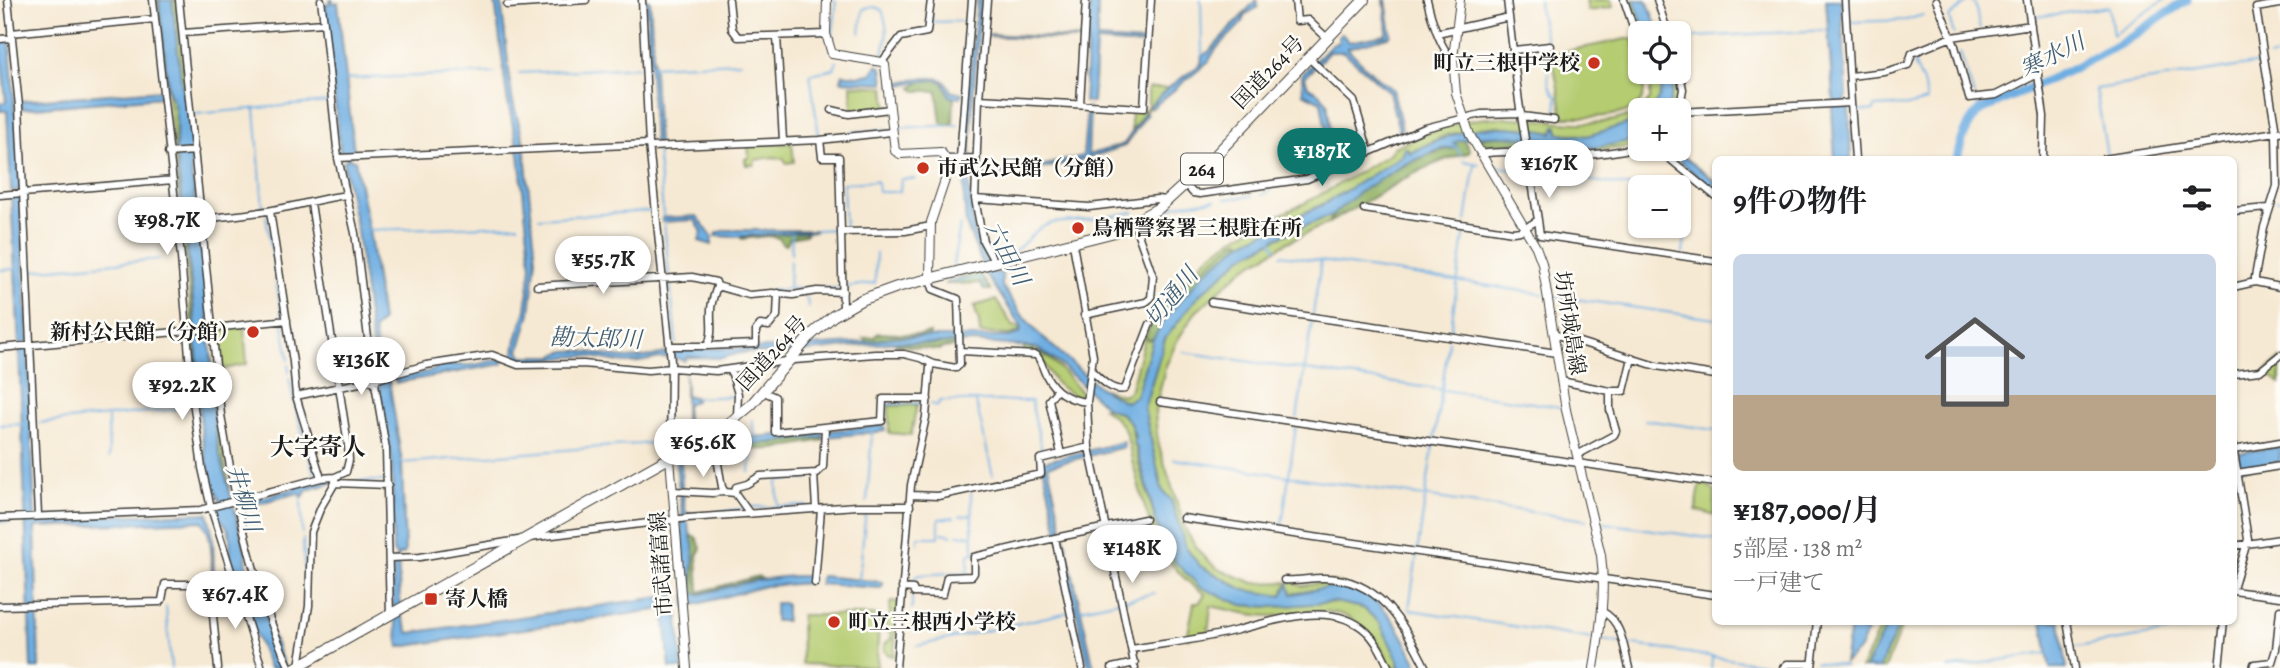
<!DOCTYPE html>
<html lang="ja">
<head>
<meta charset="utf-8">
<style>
	body { margin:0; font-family:Alegreya,"Noto Serif JP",serif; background:#f6f6f6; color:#202124; height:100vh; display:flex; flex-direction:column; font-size:26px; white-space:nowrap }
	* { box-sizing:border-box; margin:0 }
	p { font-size:23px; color:#757577 }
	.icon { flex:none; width:38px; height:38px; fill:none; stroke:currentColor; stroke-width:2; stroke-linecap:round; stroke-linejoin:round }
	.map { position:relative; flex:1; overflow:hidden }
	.panel { position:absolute; left:1712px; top:156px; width:525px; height:469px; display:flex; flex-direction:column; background:#fff; border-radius:10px; box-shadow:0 2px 5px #0004 }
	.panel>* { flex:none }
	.buttons { position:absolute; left:1628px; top:21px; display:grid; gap:14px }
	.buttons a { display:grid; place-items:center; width:63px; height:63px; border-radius:10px; background:#fff; box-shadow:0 2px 5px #0004; font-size:35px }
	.price { position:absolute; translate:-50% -60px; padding:0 16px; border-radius:24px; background:#fff; color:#222; font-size:23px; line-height:46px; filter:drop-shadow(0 2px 4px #0008) }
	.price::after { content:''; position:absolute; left:50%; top:42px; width:21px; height:16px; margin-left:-10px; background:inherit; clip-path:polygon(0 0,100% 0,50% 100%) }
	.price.on { background:#0f766e; color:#fff }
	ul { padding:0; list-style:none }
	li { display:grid; align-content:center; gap:14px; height:371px; padding:0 21px }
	li span { display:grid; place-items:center; height:217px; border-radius:10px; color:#555 }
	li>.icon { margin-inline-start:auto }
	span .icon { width:126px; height:126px; fill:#fffc; stroke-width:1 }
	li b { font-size:30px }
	h2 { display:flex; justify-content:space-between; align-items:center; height:84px; padding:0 21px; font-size:30px }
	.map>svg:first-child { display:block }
</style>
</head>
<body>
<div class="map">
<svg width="2280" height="668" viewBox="0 0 2280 668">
	<rect width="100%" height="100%" fill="#fdfcf7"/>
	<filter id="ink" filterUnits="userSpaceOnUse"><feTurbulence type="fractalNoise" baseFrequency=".0143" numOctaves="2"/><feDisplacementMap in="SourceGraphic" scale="14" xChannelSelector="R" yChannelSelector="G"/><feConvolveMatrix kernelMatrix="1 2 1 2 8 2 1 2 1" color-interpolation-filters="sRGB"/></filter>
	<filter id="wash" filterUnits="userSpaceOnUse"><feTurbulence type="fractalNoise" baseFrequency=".00686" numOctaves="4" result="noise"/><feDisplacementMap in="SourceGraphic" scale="28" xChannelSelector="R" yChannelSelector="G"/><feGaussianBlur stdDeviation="1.57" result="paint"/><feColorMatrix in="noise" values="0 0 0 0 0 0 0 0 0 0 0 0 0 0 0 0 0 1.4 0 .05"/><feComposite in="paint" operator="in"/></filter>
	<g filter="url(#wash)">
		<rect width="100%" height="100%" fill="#f6e9d3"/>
		<!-- green -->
		<path fill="#b5cc71" stroke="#687446" stroke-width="2" d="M157 0H159L169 93C180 112 173 130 176 151 186 236 197 321 198 407L189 290Z
			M172 0H176L188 109 182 88Z
			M1586 0H1611L1613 7 1588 11Z
			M1627 0H1634L1646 33 1640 35Z
			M1626 39H1633L1640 60V72H1643C1644 80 1646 91 1642 99 1632 120 1583 117 1563 117L1552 54Z
			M1651 72H1659C1664 88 1661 97 1651 110H1641L1650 99Z
			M1671 72H1676L1679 88 1675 110H1668L1673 88Z
			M851 85 885 87 887 107 852 111Z
			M1148 88H1168L1149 107 1131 131V110L1144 111 1148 106Z
			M1640 112V120L1587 136 1558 133 1557 127 1553 133 1497 126 1446 135 1409 153 1404 149V155L1325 203 1242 243 1239 240 1234 242 1201 270 1194 271C1223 237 1264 223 1303 204 1332 189 1360 171 1388 155L1394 147C1424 135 1454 121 1486 118 1541 113 1583 136 1640 112Z
			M1640 139V146L1582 152V148Z
			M792 143 794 162 786 163 784 159 773 157 755 160 754 165H746L745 159 749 157 748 145Z
			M1332 215 1330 222 1288 242 1242 270 1195 313 1177 341 1165 368 1155 412 1158 443 1186 531 1201 554 1218 569 1254 583 1290 582 1302 586 1331 581 1352 588 1333 587 1292 594 1286 586 1282 597 1244 590 1200 566 1186 548 1171 500 1162 490 1144 408 1165 339 1198 296 1242 257 1277 238Z
			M979 273 991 290H984L980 283 944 284Z
			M996 300 1013 326 1020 327 1018 332 1010 335 980 333 979 322 974 306Z
			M244 327 247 364 220 370 217 330Z
			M1145 336 1148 340 1153 339 1136 396 1126 402 1100 388 1122 395 1127 393 1131 388Z
			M1024 347C1051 352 1067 376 1084 396L1080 398C1055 387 1051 379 1040 355L1024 352Z
			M211 352 222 447 230 488C210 449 212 396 211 352Z
			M2280 359V384L2265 372Z
			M917 405 911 435 889 433V406Z
			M1106 407 1122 414 1130 422 1140 468 1159 532 1242 605 1272 607 1335 602 1363 608 1380 623 1398 660 1399 668H1392C1378 637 1356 611 1319 611 1303 610 1286 616 1270 616 1251 616 1230 610 1211 606L1208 634 1187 638 1194 603H1199L1205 594C1156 564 1147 515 1133 464 1130 453 1129 437 1123 427 1119 420 1109 413 1103 408Z
			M1700 484H1705L1715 491V516L1696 510Z
			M893 601 898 602 894 656 889 655 884 650V645L891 639V633L884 630 886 619 890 616V603Z
			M801 615H879L877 667 802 664Z
			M1883 621H1889L1865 668H1861Z
			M1901 621H1904L1885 668H1879Z"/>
		<!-- forest -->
		<path fill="#90b063" stroke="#566640" stroke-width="2" d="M939 80 944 83 950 97H954L953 123 948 125 941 123 937 91H916L912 88 921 81Z
			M1501 135 1531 137 1540 142 1568 143 1582 148V152H1552L1542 146 1519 143 1487 145 1481 143 1480 138Z
			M1463 139 1470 150 1468 153C1417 165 1376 198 1330 222 1336 199 1427 149 1452 149V143Z
			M806 232V235L790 238 786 245 782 244 779 238 768 236 742 239 740 237Z
			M1240 240 1242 243C1207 271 1177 301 1153 339L1148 340 1145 336 1159 312 1194 271 1201 270 1234 242Z
			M878 333 920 335 930 333V338L893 337 867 342 863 338 874 337Z
			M895 342 957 343 958 346 943 348 939 350 897 345Z
			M823 437 824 440 773 449 726 450 718 457 716 445 718 444 720 448Z
			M691 536 696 537 701 548 697 556 699 592 758 576 761 578 698 595 694 593C692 574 696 555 691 536Z"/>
		<!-- water -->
		<path fill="#6eaee2" stroke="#45657f" stroke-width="2" d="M159 0H172L182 88 188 109 192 146 191 170 205 269 211 352 212 401 218 448 246 553 247 572 255 600 262 606 285 668H269C256 633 239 598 231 561 229 551 232 537 228 529 223 517 211 519 220 501 195 448 200 389 196 332 191 275 184 218 177 161 174 139 181 113 169 93Z
			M330 0H333V3H338L354 152 349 154 350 159 355 160 370 236 382 321 374 330 380 375 382 381 389 380 402 463 405 553 398 555 400 602 402 605V617L409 633 676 595 677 604 675 605 676 615H678L682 668H670L664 609 399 647 393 603V563L396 561V555L393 552 392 460 373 353 357 231 343 162 347 159V154L340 151 325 5 330 3Z
			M495 0H501L512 98 524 143 536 259 530 313 519 351 523 356H554C570 343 608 358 628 358 645 358 662 355 677 349L781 348 867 342 893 337H1010L1020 333 1021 326 987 275 966 224 964 197 968 96 977 0H981L973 97 969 189 974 230 983 253 994 273 998 274 1002 270V286L1022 315 1040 335 1100 388 1126 402 1136 396 1153 339 1167 316 1205 272 1242 243 1326 203 1403 155 1404 149 1407 148 1410 153C1466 126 1491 121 1553 133L1555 126 1557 127 1558 133 1587 136 1640 120V139C1624 141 1596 150 1581 148 1576 147 1571 144 1565 143 1528 139 1490 129 1453 143L1457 146 1456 148 1441 149 1403 165 1360 192 1332 215 1277 238 1242 257 1198 296 1165 339 1144 408 1162 490 1171 500 1186 548 1200 566 1244 590 1282 596 1288 584 1292 594C1306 592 1321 587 1335 587 1383 587 1401 632 1419 668H1399L1398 660 1380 623 1363 608 1335 602 1272 607 1242 605 1200 587 1175 562 1159 532 1136 446 1133 443 1135 436 1130 422 1122 414 1106 407 1060 364 1037 348 975 342 933 344 895 342 782 354 745 352 721 358 688 357 684 361C668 352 646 363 629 363 614 363 599 357 585 356 561 355 536 365 513 359L516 339 526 310 531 266 519 154 507 98Z
			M646 0H650L658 144H654Z
			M1090 0H1098L1097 39 1144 42V45L1096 42 1093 102H1084Z
			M1256 0 1258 7 1245 15 1241 24 1216 49 1208 62 1151 109 1149 107 1168 88 1201 64 1202 56 1209 52Z
			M1384 0H1386L1391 34 1389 37 1347 48 1375 76 1393 89 1403 133 1400 134 1389 92 1344 52H1329L1305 77 1308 87 1319 93 1327 102 1334 154 1331 159 1326 162 1325 146 1328 143 1321 102 1303 93 1302 74 1332 44 1338 43 1339 36 1341 33 1349 42 1385 35 1387 32Z
			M1634 0H1647L1659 33H1646Z
			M1826 0H1841L1847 96 1844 105 1849 109 1851 159H1835L1832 110 1835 101 1833 97Z
			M988 34 1081 39V40L988 36Z
			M10 41 20 190 11 191 7 111H0V103L6 102 0 42Z
			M877 65 882 68 884 83 841 81 843 74 857 76 871 74Z
			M1659 72H1671L1673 88 1668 110H1651C1661 97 1664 87 1659 72Z
			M920 78C939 78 943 75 952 92L962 93 961 97H950C948 93 946 85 942 82 934 76 903 86 891 87V84Z
			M160 90 161 97 22 109 21 101Z
			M1087 108H1090L1088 155 1124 144 1145 112 1147 114 1125 146 1086 159 1045 168 979 177V175L1045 165 1083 156Z
			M1666 149H1673L1715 181V191Z
			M20 195 28 343 19 344 11 196Z
			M697 216 712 237V245L699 241 702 232 695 220 662 222V218Z
			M726 230H816V231L734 237 716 236 717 233Z
			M28 348 35 518 208 513 213 537 214 581H212C211 562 214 536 202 521L35 527 39 668H31L19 349Z
			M502 359 504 361 502 364 396 383 395 381 396 378 432 371C444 362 458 366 472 365 482 364 491 360 502 359Z
			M685 373 686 395 696 398 695 401 688 403 686 406 689 438 691 442 682 446 674 445V440L683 439 685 434Z
			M884 425 885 431 828 437V431Z
			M823 431V437L720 448 718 444 722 441 728 443 755 437Z
			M1123 442 1124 447 1048 466 1094 668H1089L1042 462Z
			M2280 447V462L2240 469 2238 453Z
			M681 458 682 489 686 513 703 514 686 515 694 549 692 578 694 593 698 595C739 584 769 575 811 576L810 583 765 586 686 607 685 596 688 595 681 522 683 521 676 464Z
			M328 479 332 483 307 490 303 497 298 493 244 507 242 503Z
			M821 576 882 582 883 584 881 588 820 584Z
			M775 603H786V621H775Z
			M1889 621H1901L1879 668H1865Z
			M2042 621H2060L2067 668H2050Z
			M1851 622 1862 624 1861 631 1867 632 1860 649 1844 663Z"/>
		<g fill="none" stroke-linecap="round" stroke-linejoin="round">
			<!-- stream -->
			<path stroke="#6eaee2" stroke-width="2" d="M927 0 928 2
				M1201 0 1202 56
				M1539 0 1540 13 1547 44
				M1971 1 1975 4 1980 29
				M932 15V22L968 21
				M2035 17 2109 7 2113 35 2164 0
				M1850 22 1906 20 1923 15
				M860 33 863 9 875 7 882 10C888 27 888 36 883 53
				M1954 34 1949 18 1969 0
				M1678 38 1828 30
				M833 44C831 28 838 15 835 0
				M1549 52C1550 69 1543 83 1557 97L1556 117
				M1960 52 1974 95
				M2269 58 2280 56
				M650 66 740 62
				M519 73 641 67
				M346 79 495 73
				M1977 103 1979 111
				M255 109 263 208
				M1854 110 1874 111 1875 107 1911 105 1927 101 1923 82 1915 66V57L1937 46
				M195 114 327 102
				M895 128 959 125
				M848 135 853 132 888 129
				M822 137 819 136 810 74 834 69 837 61
				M1456 147 1461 155
				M657 148 669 275
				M2107 156 2096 89 2261 63
				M2088 159 2102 157
				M1463 161 1479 164
				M1494 166 1526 171
				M1534 172 1640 188
				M1678 193 1690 195 1683 254
				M1262 195 1270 190
				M1225 199 1252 196
				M2277 200H2280
				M266 216 282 317
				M539 218 652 211
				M1466 221 1475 163
				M1142 226 1176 205 1215 200
				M845 229 843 183 877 181 878 192H900L901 179H915
				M369 230 518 225
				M816 230 838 229
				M1271 240 1276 248
				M1015 251 1041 227 1052 223 1097 219 1134 212
				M791 254 792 234
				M1281 255 1543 294
				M953 265 960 225
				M0 270 15 269
				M30 271 159 259
				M980 279 986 289
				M670 280 676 343
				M949 282 981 278
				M847 287 875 283 876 253
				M789 289 840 288
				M770 291 789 289 790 261
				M1554 296 1715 319
				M806 297 809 307
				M1313 314 1321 262
				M283 324 289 360
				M1450 334 1465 229
				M1183 352 1560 407
				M289 373V365
				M289 378 293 398 315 478
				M696 398 734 396
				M976 402 993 476
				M931 404 938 406 939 401H1031L1043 455
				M885 414 886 404 925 403
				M108 418 109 458
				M1297 418 1312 321
				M752 420 755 437
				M1645 420 1715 430
				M38 423 188 408
				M2233 424 2236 445
				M0 425 23 424
				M1434 440 1449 341
				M720 448 724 479
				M1174 459 1586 520
				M402 463 664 442
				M750 473C750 464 753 453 751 444
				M354 481H383
				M971 493 973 551
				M301 497 302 533
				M867 502 872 432
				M750 507 807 506
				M778 507 777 482 780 480 810 479
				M713 513 743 509
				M960 516 972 515
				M0 522 13 521
				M1598 522 1715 539
				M1281 531 1296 426
				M942 533 952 535
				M958 535H970
				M303 539 305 586 304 617
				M918 544V537H939V519L954 517
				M859 580 866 510
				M912 585V581L918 575 968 572 969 554 1058 534
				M912 596V609
				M1125 600 1155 593
				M166 607 171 668
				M1081 609 1119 601
				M1409 609 1433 445
				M0 610 29 609
				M1411 610 1593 639
				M1603 640 1619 643
				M1627 644 1769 665 1776 663
				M917 646 1069 612
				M2076 647 2220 624
				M1816 662 1845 666
				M1711 668 1712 658
				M1949 668 2047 653"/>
			<!-- river -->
			<path stroke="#6eaee2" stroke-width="9" d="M1957 159C1961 140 1966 126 1979 111L2068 71 2122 43 2187 0"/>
		</g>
	</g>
	<g filter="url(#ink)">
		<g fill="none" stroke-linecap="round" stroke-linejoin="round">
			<!-- minor casing -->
			<g stroke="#3d3b37" stroke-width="9">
				<path id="minor" d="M8 0 19 106 38 515
					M153 0 181 257 192 393 202 468 211 508 262 668
					M179 0 221 415C234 497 254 592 290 668
					M642 0 649 144 671 361 670 458
					M729 0 732 29 738 37 826 34
					M987 0 979 99 975 199 983 241 995 263
					M1295 0 1297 21 1308 20 1327 38
					M1427 0C1430 14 1441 52 1453 58
					M1624 0 1640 47
					M1657 0 1668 33
					M1936 0 1955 46 1969 98 1996 95 2038 74
					M2027 0 2044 116 2043 159
					M507 5 586 0
					M324 23 338 158
					M11 33 155 19
					M183 33 324 23 321 0
					M1437 33 1509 17
					M777 36 783 140
					M0 39 12 38
					M1514 50 1550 46
					M1309 58 1354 101 1369 152
					M882 62 901 37 927 32 931 0
					M1678 65 1683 89 1679 112 1851 103 1845 0
					M1647 72 1648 75
					M1850 76 1885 72 1908 65 1912 53 1952 37 2031 25
					M979 99 1144 108 1151 0
					M1851 103 1855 159
					M1080 104 1086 0
					M832 110 849 114 890 109
					M1522 116 1554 120
					M2280 132H2276L2277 186 2264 227 2255 277V282L2280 287
					M820 140 822 157H839L843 309
					M650 147 820 140 891 132
					M1649 149 1665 155 1715 196
					M168 153 195 151
					M1480 154C1513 148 1550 157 1585 155 1603 154 1621 150 1640 148
					M960 158 972 0
					M946 159 976 158
					M2104 159 2276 132 2256 8 2280 4
					M1186 185 1193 193 1200 194 1307 179 1425 128 1481 114 1521 113
					M0 195 173 180
					M975 199 1089 207 1157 199 1167 200
					M1364 209 1513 232 1520 231 1538 220 1519 102 1507 0
					M270 211 293 362 296 396 321 478
					M2233 211 2269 208
					M202 219C227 216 253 214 278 209 302 205 322 198 347 195
					M1538 220 1540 235 1715 261
					M842 232 905 231 931 226
					M1073 244 1093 356 1087 402 1089 447 1135 668
					M537 286 692 277 716 282 717 286 749 295 772 293 793 295 817 291 843 292
					M2233 287 2255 282
					M1211 302 1557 353
					M1084 315 1146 302 1151 298 1153 276 1134 223
					M1554 334 1656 366 1715 375
					M670 346H707C714 334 710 323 711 310 711 302 715 293 717 286
					M707 346 756 344V330L760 325 769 326 777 316 778 293
					M0 348 187 331 287 320
					M961 351 1036 355C1042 361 1042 368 1046 375 1054 391 1069 400 1087 402
					M731 371 738 394 737 416
					M1093 372C1102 381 1113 392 1125 389L1150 324
					M2233 374 2260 371 2280 355
					M1561 381 1610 391V410L1616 431 1614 435 1577 455
					M1057 390 1049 400 1061 454
					M1610 391H1624L1632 358
					M764 392 775 397V432L882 421 883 399H928
					M296 396 374 380 426 365 492 355 518 365 583 364 648 370 672 368 716 371 794 360 875 354H904L920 358 933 364
					M1160 402 1715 483
					M713 435 722 487 725 492 735 493 750 514
					M2233 446 2248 539 2233 589
					M2233 450 2280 442
					M2237 473 2280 466
					M814 474 816 509
					M335 483 388 485
					M673 491 712 493 725 492
					M735 493 736 487 747 484 760 476 817 473 823 467 825 428
					M911 495 938 496 1041 474 1040 459 1089 447
					M0 518 200 510 321 478 335 477 346 472 349 460 348 445 311 203
					M1183 518 1715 595
					M529 538 688 518 857 506H910
					M2233 546 2280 539
					M389 558 420 557 518 540
					M1284 580C1297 581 1309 578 1322 578 1379 577 1404 624 1426 668
					M815 583 821 509
					M210 584 218 668
					M902 588 913 589 914 593 943 594 947 577 972 576 974 573V557L1055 538
					M2233 591 2280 597
					M0 606 160 602 162 600 165 584H234
					M1603 612C1622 621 1624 649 1629 668
					M390 616 386 449 370 354 355 233 338 158 649 144
					M2067 621 2075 668
					M1132 649C1167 643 1204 639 1238 630 1276 620 1333 600 1367 632 1377 642 1383 655 1389 668
					M299 666 309 606 311 532 321 507 335 483V477
					M896 668 911 485 926 417 930 367 933 364 956 368 960 364 958 299 933 289 930 279
					M1082 668 1055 538 1145 519
					M1112 668 1135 663
					M1783 668 1787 664H1812
					M1812 668 1817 621
					M2219 668 2224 621
					M2253 668 2254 664 2272 662 2276 649 2280 610"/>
			</g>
			<!-- major casing -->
			<g stroke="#3d3b37" stroke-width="10">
				<path id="major" d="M827 0 826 34 832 54 882 62 885 65 895 151 900 154 941 152 946 159 948 171 931 222 930 279
					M1460 0 1453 58 1456 93 1470 135 1536 247 1542 263 1566 410 1601 555C1606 594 1600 630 1594 668
					M670 458 687 668"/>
			</g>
			<!-- highway casing -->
			<g stroke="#3d3b37" stroke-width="12">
				<path id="highway" d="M295 668 726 426 751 405 811 335 833 316 861 300 897 287 1115 232 1159 208 1210 161 1364 0"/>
			</g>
			<!-- minor -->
			<use href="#minor" stroke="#fff" stroke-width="6"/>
			<!-- major -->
			<use href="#major" stroke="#fff" stroke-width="8"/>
			<!-- highway -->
			<use href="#highway" stroke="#fff" stroke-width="10"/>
		</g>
	</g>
	<!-- markers -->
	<g fill="#c8321e" stroke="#fdfcf7" stroke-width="2.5">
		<circle cx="1594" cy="63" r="7"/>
		<circle cx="923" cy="168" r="7"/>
		<circle cx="1078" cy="228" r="7"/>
		<circle cx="253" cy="332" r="7"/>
		<rect x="424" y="592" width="14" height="14" rx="3.5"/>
		<circle cx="834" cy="622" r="7"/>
	</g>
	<g text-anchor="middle" stroke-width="5" stroke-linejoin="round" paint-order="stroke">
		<!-- shield labels -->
		<rect fill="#fdfcf7" stroke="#605f5e" stroke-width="2" x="1181" y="153.5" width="42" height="31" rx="5"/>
		<g font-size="19" font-weight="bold" fill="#1c1c1c">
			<text x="1202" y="176">264</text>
		</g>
		<!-- poi labels -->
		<g font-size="21" font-weight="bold" fill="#1c1c1c" stroke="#fdfcf7" text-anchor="start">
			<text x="1580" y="70" text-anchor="end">町立三根中学校</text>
			<text x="937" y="175">市武公民館（分館）</text>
			<text x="1092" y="235">鳥栖警察署三根駐在所</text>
			<text x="239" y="339" text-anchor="end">新村公民館（分館）</text>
			<text x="445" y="606">寄人橋</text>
			<text x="848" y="629">町立三根西小学校</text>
		</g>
		<!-- street labels -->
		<g font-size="21" fill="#1c1c1c" stroke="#fdfcf7">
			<text transform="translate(1268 72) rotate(-46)" y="7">国道264号</text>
			<text transform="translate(1570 323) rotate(81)" y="7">坊所城島線</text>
			<text transform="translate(772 353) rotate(-48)" y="7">国道264号</text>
			<text transform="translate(661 564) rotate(-94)" y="7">市武諸富線</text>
		</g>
		<!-- water labels -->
		<g font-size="23" font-style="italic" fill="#415e75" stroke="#fdfcf7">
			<text transform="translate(2052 55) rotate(-27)" y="8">寒水川</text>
			<text transform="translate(1007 253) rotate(62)" y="8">六田川</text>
			<text transform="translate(1171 297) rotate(-51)" y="8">切通川</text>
			<text transform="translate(596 338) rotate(2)" y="8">勘太郎川</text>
			<text transform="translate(244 498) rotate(74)" y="8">井柳川</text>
		</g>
		<!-- quarter labels -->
		<g font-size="24" font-weight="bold" fill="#1c1c1c" stroke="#fdfcf7">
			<text x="318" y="455">大字寄人</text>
		</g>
	</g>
</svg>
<div class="buttons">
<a><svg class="icon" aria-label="locate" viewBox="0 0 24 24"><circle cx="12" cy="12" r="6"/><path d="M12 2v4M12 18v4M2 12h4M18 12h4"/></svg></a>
<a>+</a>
<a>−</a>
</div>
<b class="price on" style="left:1322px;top:188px">¥187K</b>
<b class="price" style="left:1549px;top:200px">¥167K</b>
<b class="price" style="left:167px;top:257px">¥98.7K</b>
<b class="price" style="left:603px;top:296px">¥55.7K</b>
<b class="price" style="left:361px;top:397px">¥136K</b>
<b class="price" style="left:182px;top:422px">¥92.2K</b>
<b class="price" style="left:703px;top:479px">¥65.6K</b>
<b class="price" style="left:1132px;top:585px">¥148K</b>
<b class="price" style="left:235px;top:631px">¥67.4K</b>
<section class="panel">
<h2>9件の物件<svg class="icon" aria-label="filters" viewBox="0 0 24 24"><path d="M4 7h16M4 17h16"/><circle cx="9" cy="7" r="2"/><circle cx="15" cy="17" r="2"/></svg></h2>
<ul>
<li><span style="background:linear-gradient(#c9d6e8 65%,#b9a48a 0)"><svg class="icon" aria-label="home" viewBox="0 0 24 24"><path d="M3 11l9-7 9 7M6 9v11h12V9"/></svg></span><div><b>¥187,000/月</b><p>5部屋 · 138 m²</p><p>一戸建て</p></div></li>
</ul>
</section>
</div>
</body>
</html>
